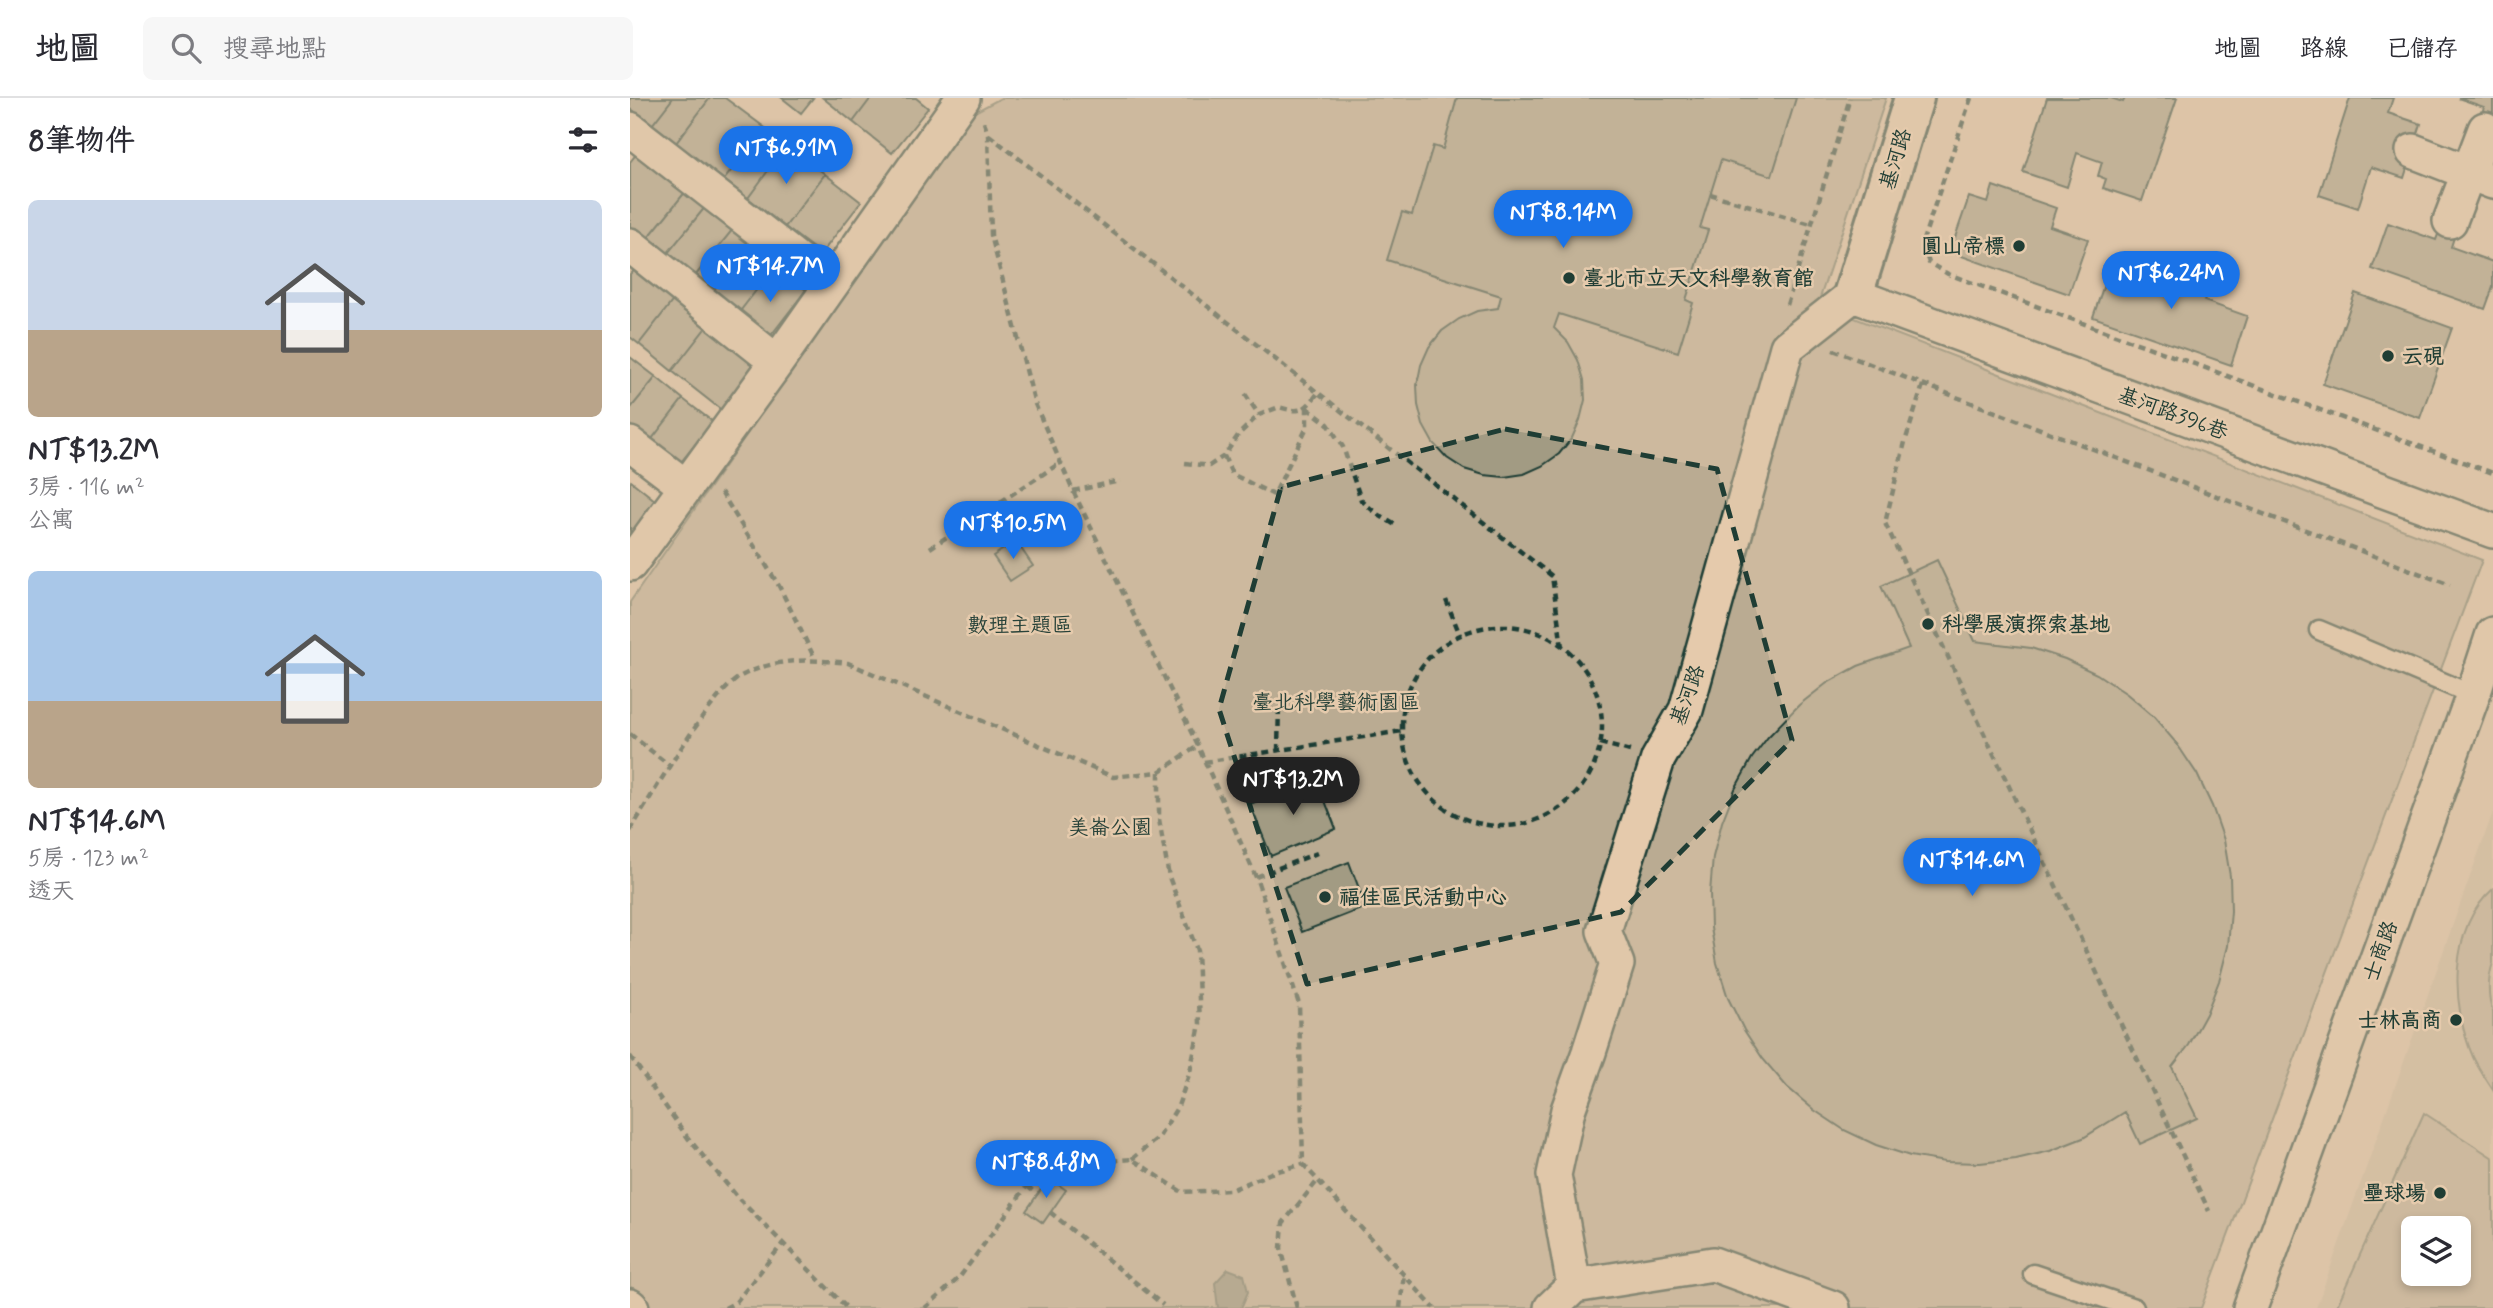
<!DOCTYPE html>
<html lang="zh-TW">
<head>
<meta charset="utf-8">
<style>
	body { margin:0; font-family:Mynerve,"LXGW WenKai TC",sans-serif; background:#f7f7f7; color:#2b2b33; height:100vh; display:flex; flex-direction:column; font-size:26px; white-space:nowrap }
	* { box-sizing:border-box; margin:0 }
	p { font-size:23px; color:#7c7c81 }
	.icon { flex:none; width:38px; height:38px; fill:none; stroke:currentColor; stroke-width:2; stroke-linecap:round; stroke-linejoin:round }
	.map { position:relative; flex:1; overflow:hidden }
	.sheet { display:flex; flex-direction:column; background:#fff; width:630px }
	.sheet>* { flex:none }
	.fabs { position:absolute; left:1771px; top:1118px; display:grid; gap:14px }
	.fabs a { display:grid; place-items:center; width:70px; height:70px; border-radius:10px; background:#fff; box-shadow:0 4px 10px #0003; font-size:35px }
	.price { position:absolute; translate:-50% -60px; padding:0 16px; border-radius:24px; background:#1a73e8; color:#fff; font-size:23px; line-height:46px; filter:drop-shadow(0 2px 4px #0008) }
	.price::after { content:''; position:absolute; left:50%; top:42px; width:21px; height:16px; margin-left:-10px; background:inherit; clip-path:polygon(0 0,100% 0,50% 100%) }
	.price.selected { background:#222; color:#fff }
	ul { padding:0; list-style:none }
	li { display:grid; align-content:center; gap:14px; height:371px; padding:0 28px }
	li span { display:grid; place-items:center; height:217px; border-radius:10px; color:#555 }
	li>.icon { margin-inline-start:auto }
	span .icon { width:126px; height:126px; fill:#fffc; stroke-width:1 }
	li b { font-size:30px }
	h2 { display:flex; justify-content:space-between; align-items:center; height:84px; padding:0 28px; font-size:30px }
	header { display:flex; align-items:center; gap:42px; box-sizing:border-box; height:98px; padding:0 35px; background:#fff; border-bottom:2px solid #e1e1e2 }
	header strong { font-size:33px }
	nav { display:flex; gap:38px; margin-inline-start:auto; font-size:24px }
	.search { width:490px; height:63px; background:#f7f7f7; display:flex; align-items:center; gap:18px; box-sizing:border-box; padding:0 24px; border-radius:10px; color:#7c7c81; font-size:26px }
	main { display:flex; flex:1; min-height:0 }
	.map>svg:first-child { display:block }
</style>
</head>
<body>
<header>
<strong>地圖</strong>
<div class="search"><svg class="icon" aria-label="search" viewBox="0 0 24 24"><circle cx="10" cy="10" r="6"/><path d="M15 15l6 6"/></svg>搜尋地點</div>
<nav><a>地圖</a><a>路線</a><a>已儲存</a></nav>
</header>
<main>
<section class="sheet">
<h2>8筆物件<svg class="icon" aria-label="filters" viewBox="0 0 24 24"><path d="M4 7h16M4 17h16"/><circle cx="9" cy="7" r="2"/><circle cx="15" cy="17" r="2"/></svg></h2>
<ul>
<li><span style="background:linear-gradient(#c9d6e8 60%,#b9a48a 0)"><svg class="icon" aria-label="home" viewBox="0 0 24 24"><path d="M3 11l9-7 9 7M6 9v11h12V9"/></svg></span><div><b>NT$13.2M</b><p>3房 · 116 m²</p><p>公寓</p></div></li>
<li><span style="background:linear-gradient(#a9c7e8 60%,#b9a48a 0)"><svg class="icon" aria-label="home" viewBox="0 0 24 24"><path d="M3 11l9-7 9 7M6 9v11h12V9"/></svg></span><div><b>NT$14.6M</b><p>5房 · 123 m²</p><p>透天</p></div></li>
</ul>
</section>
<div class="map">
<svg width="1863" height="1210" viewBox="0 0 1863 1210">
	<rect width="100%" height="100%" fill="#ddc4a7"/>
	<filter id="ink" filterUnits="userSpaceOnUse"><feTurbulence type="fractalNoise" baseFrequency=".0143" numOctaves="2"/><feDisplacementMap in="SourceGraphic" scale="14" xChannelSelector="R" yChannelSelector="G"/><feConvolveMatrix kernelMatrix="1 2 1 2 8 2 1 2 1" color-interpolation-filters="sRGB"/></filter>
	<g filter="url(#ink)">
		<!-- built -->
		<path fill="#cbb89c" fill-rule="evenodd" d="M1863 714V1210H1686ZM1783 1130H1829V1176H1783Z"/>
		<!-- green -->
		<path fill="#baab92" stroke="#6c7463" stroke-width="2" fill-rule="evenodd" d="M371 0H1256L1188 206 1852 462 1571 1210H19L0 1188V504L339 17Z
			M1863 791V865C1858 879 1857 900 1863 914V992C1856 981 1848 970 1843 959 1821 908 1818 831 1863 791Z
			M1794 1015 1863 1060V1210H1706ZM1783 1130H1829V1176H1783Z"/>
		<!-- water -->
		<path fill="#8b8a75" stroke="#606b5b" stroke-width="2" d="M598 1171 614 1177 618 1194 611 1210H588L585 1185Z"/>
		<!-- building -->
		<path fill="#a29b83" stroke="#1f3d34" stroke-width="2" d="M0 0H43L22 27 0 10Z
			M43 0H80L46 45 22 27Z
			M80 0H95L134 29 94 82 46 45Z
			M152 0H183L171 15Z
			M193 0H241L223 24Z
			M241 0H286L298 10 262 55 223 24Z
			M827 0H1166L1142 78 1091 62 1070 130 1078 132 1056 202 1063 205 1048 254 929 216 924 230 938 244 948 262 954 282 955 302 950 322 942 340 929 356 912 368 894 376 874 379 854 377 834 371 817 360 803 345 793 327 788 307 787 287 791 267 799 249 812 233 829 221 847 213 868 210 871 198 757 162 772 114 782 117 803 48 813 51Z
			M1417 0H1481L1493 4 1495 0H1547L1512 103 1473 90 1476 81 1468 78 1472 64 1447 55 1437 89 1393 74Z
			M1720 0H1763L1758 15 1791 26 1774 80 1741 69 1728 110 1689 97Z
			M1828 0H1863V26L1848 27 1854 9Z
			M134 29 157 47 118 100 94 82Z
			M157 47 195 76 155 129 118 100Z
			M8 54 56 93 14 145 0 134V64Z
			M195 76 231 104 191 156 155 129Z
			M1363 88 1426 110 1420 128 1458 141 1439 196 1320 154 1339 99 1358 105Z
			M56 93 76 108 33 161 14 145Z
			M76 108 103 131 61 183 33 161Z
			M1758 125 1806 142 1811 128 1826 133 1821 149 1863 164V189L1855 211 1742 171Z
			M103 131 121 145 79 198 61 183Z
			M121 145 145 168 104 221 79 198Z
			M1515 162 1580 185 1574 203 1617 218 1601 267 1463 219 1480 169 1509 179Z
			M145 168 176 192 135 245 104 221Z
			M6 169 45 200 9 246 0 239V176Z
			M1725 195 1822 230 1790 320 1693 286Z
			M45 200 78 227 42 273 9 246Z
			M78 227 130 268 94 314 42 273Z
			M0 259 26 279 0 311Z
			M26 279 53 301 18 346 0 332V311Z
			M53 301 83 324 47 369 18 346Z
			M1 383 26 403 0 438V385Z
			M386 443 403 468 380 483 363 458Z
			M1307 462 1345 543 1401 550 1435 561 1467 576 1497 596 1524 619 1547 646 1567 676 1582 708 1594 742 1600 778 1601 813 1598 848 1589 883 1576 916 1559 947 1542 969 1567 1020 1510 1046 1495 1014 1453 1040 1420 1053 1386 1061 1350 1065 1315 1064 1280 1058 1246 1047 1214 1032 1184 1012 1157 989 1133 961 1114 932 1098 900 1087 865 1081 830 1080 795 1083 759 1092 724 1105 691 1122 660 1138 639 1169 607 1197 585 1228 568 1279 550 1251 488Z
			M686 680 706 731 641 758 620 706Z
			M719 764 736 809 672 834 654 789Z
			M419 1080 436 1092 413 1125 396 1113Z"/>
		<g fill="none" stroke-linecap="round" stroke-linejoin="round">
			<!-- lane casing -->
			<g stroke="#1f3d34" stroke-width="23">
				<path id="lane" d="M1689 532 1843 597
					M1403 1176 1504 1210"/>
			</g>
			<!-- street casing -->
			<g stroke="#1f3d34" stroke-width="38">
				<path id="street" d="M0 31 200 187
					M1783 53 1863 84
					M1820 123 1855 31
					M0 147 147 264
					M0 346 55 388
					M0 466 147 264 333 0
					M944 1188 1083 1166 1203 1210
					M0 1208 2 1210
					M921 1210 944 1188 924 1077 938 1012 959 954 987 866 974 833 1028 661 1056 612 1157 249 1223 197 1863 433
					M1620 1210 1843 597 1863 536"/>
			</g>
			<!-- secondary casing -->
			<g stroke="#1f3d34" stroke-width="44">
				<path id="secondary" d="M1223 197 1284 0"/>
			</g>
			<!-- path -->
			<path stroke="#1f3d34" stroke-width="4.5" stroke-dasharray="7 5" stroke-linecap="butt" d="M1341 0 1292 145 1299 165 1318 176 1863 375
				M354 24 358 37 361 137 405 306 443 393 568 648 626 779 669 906 673 1066 804 1210
				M359 37 922 478 932 549
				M1080 96 1181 126
				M1157 207 1220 0
				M1203 252 1820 487
				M1293 287 1275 344 1255 425 1579 1113
				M615 296 629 317
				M677 310 698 326 713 349 731 402 747 416 767 428
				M594 358 602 376 644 397 677 329V309
				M555 365 579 368 594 358 609 336 629 317 649 309C671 316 675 312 688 295
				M443 393 490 383
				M91 394 149 488 185 561
				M351 417 374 450
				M300 450 430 365
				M816 502 830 537
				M772 628a100 100 0 1 1 200 0a100 100 0 1 1-200 0Z
				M0 636 40 668
				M970 645 1000 653
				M648 653 649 604
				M574 664 772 633
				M0 733C21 699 81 593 113 577 146 560 182 561 218 565L483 679 529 674 568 648
				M626 779 687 755
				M0 958 58 1040 110 1102 217 1210
				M502 1061 529 1039 548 1008 560 974 570 926 567 852 539 779 529 721V674
				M397 1088 408 1097
				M420 1114 533 1207
				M95 1210 106 1204 154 1144
				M295 1210 329 1180 397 1088 417 1069 502 1061 552 1094 601 1092 641 1075 673 1066
				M667 1210 651 1150 653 1125 689 1081
				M770 1210 774 1176"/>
			<!-- lane -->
			<use href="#lane" stroke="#e5caac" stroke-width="18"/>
			<!-- street -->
			<use href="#street" stroke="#e5caac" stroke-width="33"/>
			<!-- secondary -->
			<use href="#secondary" stroke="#e5caac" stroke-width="38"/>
		</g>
	</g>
	<!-- marked area -->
	<path d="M0 0H1863V1210H0ZM875 331 1087 371 1162 642 991 814 677 886 589 611 651 389Z" fill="#ddc4a7" fill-opacity=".55" fill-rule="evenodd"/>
	<path fill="none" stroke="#1f3d34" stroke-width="5" stroke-dasharray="14 9" stroke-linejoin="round" d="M875 331 1087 371 1162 642 991 814 677 886 589 611 651 389Z"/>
	<!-- markers -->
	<g fill="#1f3d34" stroke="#e5caac" stroke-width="2.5">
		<circle cx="1389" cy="148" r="7"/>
		<circle cx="939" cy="180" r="7"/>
		<circle cx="1758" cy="258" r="7"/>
		<circle cx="1298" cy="526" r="7"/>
		<circle cx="695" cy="799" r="7"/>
		<circle cx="1826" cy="922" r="7"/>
		<circle cx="1810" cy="1095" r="7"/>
	</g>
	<g text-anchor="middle" stroke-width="5" stroke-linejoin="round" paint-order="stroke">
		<!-- street labels -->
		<g font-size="21" fill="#1f3d34" stroke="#e5caac">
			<text transform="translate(1265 61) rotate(-73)" y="7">基河路</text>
			<text transform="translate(1543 315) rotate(20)" y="7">基河路396巷</text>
			<text transform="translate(1057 597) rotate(-70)" y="7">基河路</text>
			<text transform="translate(1750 853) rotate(-70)" y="7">士商路</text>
		</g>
		<!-- poi labels -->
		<g font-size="21" font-weight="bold" fill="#1f3d34" stroke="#e5caac" text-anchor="start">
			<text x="1375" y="155" text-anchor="end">圓山帝標</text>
			<text x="953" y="187">臺北市立天文科學教育館</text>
			<text x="1772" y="265">云硯</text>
			<text x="1312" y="533">科學展演探索基地</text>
			<text x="709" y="806">福佳區民活動中心</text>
			<text x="1812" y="929" text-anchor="end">士林高商</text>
			<text x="1796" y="1102" text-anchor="end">壘球場</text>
		</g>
		<!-- park labels -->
		<g font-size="21" fill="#274239" stroke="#e5caac">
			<text x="390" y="534">數理主題區</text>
			<text x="706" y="611">臺北科學藝術園區</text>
			<text x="480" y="736">美崙公園</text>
		</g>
	</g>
</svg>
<div class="fabs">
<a><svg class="icon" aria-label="layers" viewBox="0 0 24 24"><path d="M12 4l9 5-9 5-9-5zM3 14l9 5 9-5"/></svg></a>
</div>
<b class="price" style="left:156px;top:88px">NT$6.91M</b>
<b class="price" style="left:933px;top:152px">NT$8.14M</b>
<b class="price" style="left:140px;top:206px">NT$14.7M</b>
<b class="price" style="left:1541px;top:213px">NT$6.24M</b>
<b class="price" style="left:383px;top:463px">NT$10.5M</b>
<b class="price selected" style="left:663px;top:719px">NT$13.2M</b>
<b class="price" style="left:1342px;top:800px">NT$14.6M</b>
<b class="price" style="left:416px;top:1102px">NT$8.48M</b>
</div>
</main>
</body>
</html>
